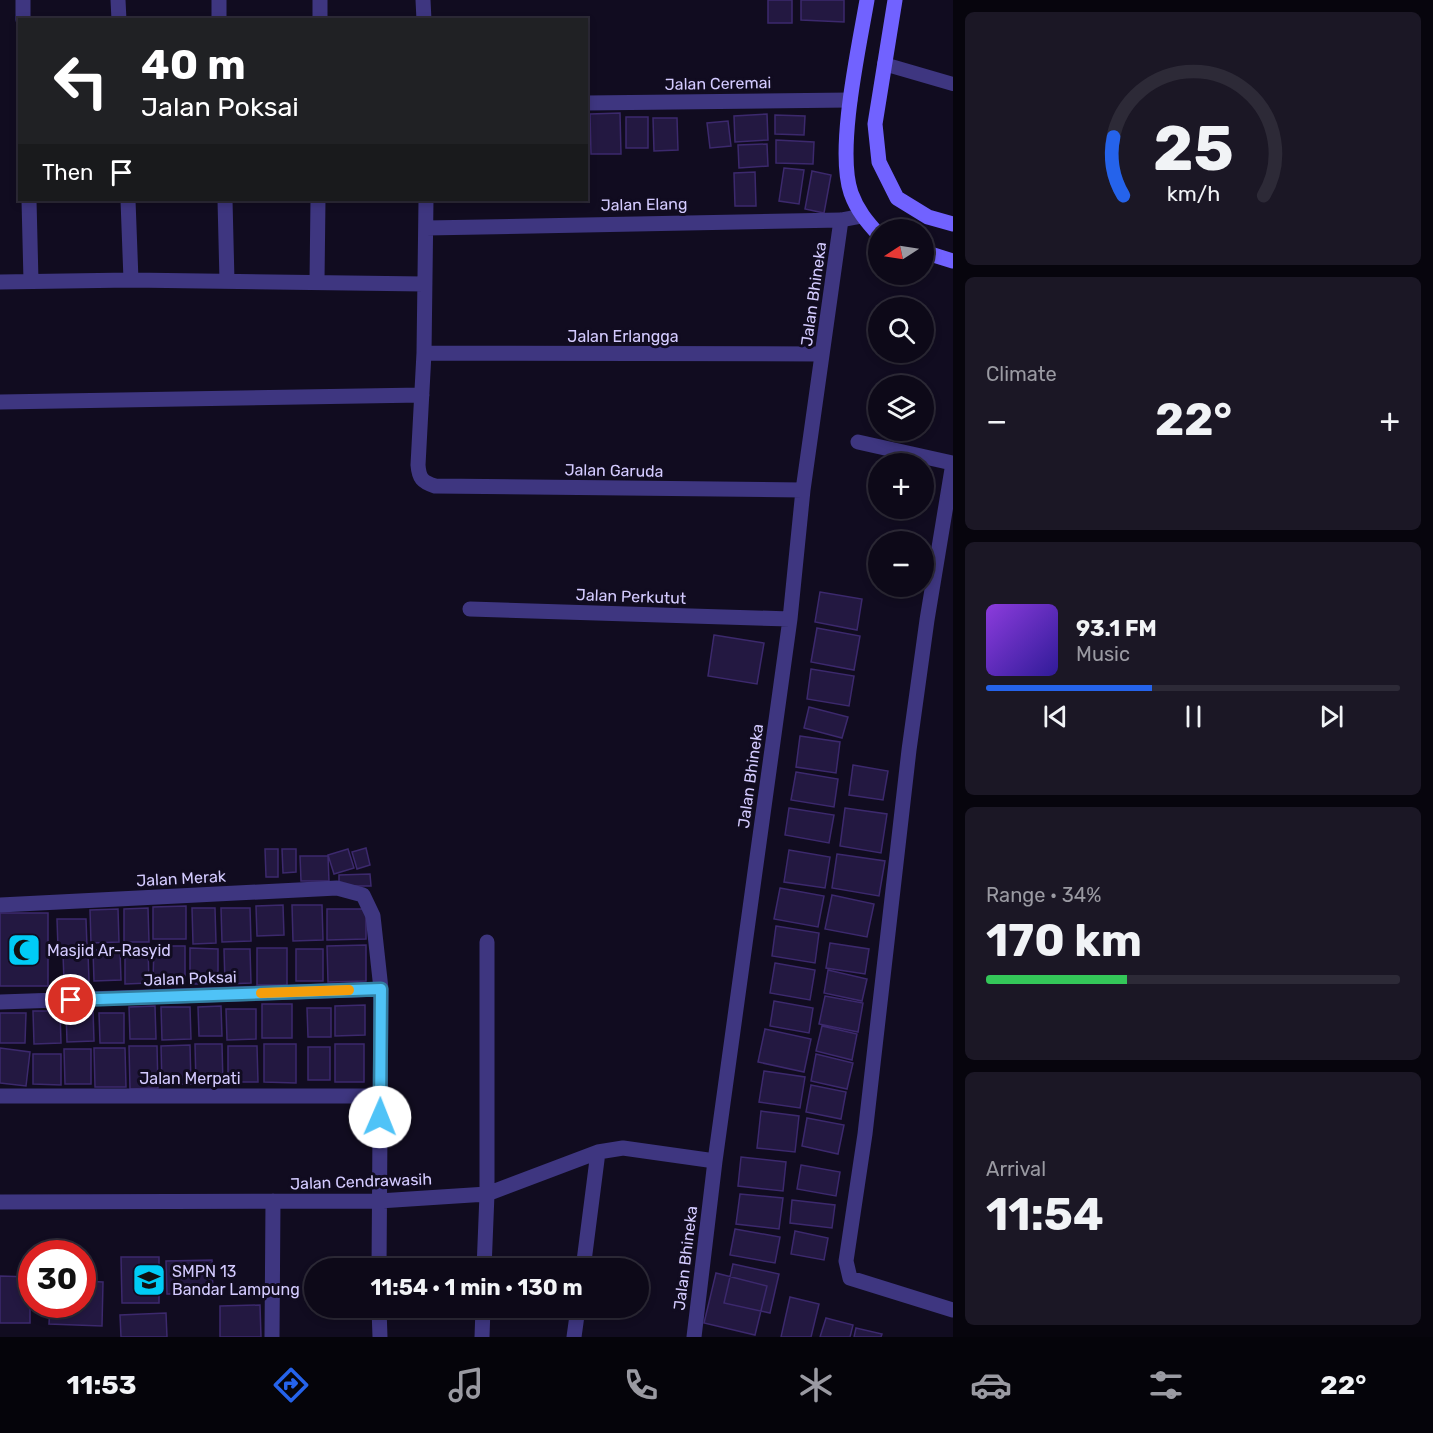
<!DOCTYPE html>
<meta charset="utf-8">
<style>
:root{--surface:#0d0918;--page:#1b1725;--text:#f1f3f6;--muted:#9a9aa2;--line:#2d2a37;--accent:#2563eb}
body{margin:0;font-family:Rubik,sans-serif;background:var(--page);color:var(--text);height:100vh;display:flex;flex-direction:column;font-size:22px;white-space:nowrap}
*{box-sizing:border-box;margin:0}
p{font-size:20px;color:var(--muted)}
.icon{flex:none;width:33px;height:33px;fill:none;stroke:currentColor;stroke-width:2;stroke-linecap:round;stroke-linejoin:round}
.map{position:relative;flex:1;overflow:hidden}
.drawer{display:flex;flex-direction:column;gap:12px;padding:12px;background:#07050d;width:480px}
.drawer>*{flex:none}
.hud{position:absolute;left:18px;top:18px;width:570px;height:183px;border-radius:0px;box-shadow:0 3px 9px #0003,0 0 0 2px var(--line);background:#202124;color:#fff;overflow:hidden}
.needle{width:39px;rotate:258deg}
.fabs{position:absolute;left:868px;top:219px;display:grid;gap:12px}
.fabs a{display:grid;place-items:center;width:66px;height:66px;border-radius:50%;background:var(--surface);box-shadow:0 3px 9px #0003,0 0 0 2px var(--line);font-size:30px}
.speed{position:absolute;left:18px;top:1240px;display:flex;gap:12px;font-size:30px;font-weight:700;text-align:center}
.speed>*{display:grid;place-content:center;width:78px;height:78px;border-radius:50%;background:var(--surface);box-shadow:0 3px 9px #0003,0 0 0 2px var(--line);line-height:1}
.speed .limit{border:9px solid #d22;background:#fff;color:#111}
.pin{position:absolute;display:grid;place-items:center;width:51px;height:51px;color:#fff;margin:-26px;border:3px solid #fff;border-radius:50%;box-shadow:0 2px 6px #0007}
.me{position:absolute;width:66px;margin:-33px;rotate:1deg;stroke-linejoin:round;filter:drop-shadow(0 0 4px #0008)}
.turn{display:flex;align-items:center;gap:21px;height:126px;padding:0 24px;font-size:27px}
.turn .icon{width:78px;height:78px;stroke-width:2.5}
.turn b{display:block;font-size:42px;line-height:51px}
.then{display:flex;align-items:center;height:57px;padding:0 24px;background:#0003;gap:12px;font-size:22px}
.big{font-size:45px;font-weight:700;line-height:1.1}
.drawer .tile{flex:1;display:flex;flex-direction:column;justify-content:center;gap:9px;min-width:0;padding:0 21px;border-radius:9px;background:var(--page)}
.drawer .dial{align-items:center;gap:0}
.dial svg{height:156px;overflow:visible;fill:none;stroke:var(--line);stroke-width:7;stroke-linecap:round;text-anchor:middle}
.dial text{fill:var(--text);stroke:none}
.song{display:flex;align-items:center;gap:18px}
.cover{width:72px;height:72px;border-radius:9px;background:linear-gradient(135deg,hsl(270 70% 55%),hsl(250 70% 35%))}
.played{height:6px;border-radius:3px;background:linear-gradient(90deg,var(--accent) 40%,var(--line) 40%)}
.keys{display:flex;justify-content:space-around;direction:ltr}
.heat{display:flex;justify-content:space-between;align-items:center;font-size:33px;direction:ltr}
.charge{height:9px;border-radius:4px;background:linear-gradient(90deg,#34c759 34%,var(--line) 0)}
.trip{position:absolute;left:304px;top:1258px;width:345px;height:60px;border-radius:30px;background:var(--surface);box-shadow:0 3px 9px #0003,0 0 0 2px var(--line);font-weight:700;line-height:60px;text-align:center}
.tabs{display:flex;height:96px;justify-content:space-around;align-items:center;background:#05040a;color:var(--muted)}
.tabs .icon{width:42px;height:42px}
.tabs .selected{color:var(--accent)}
.tabs b{font-size:27px;color:var(--text)}
main{display:flex;flex:1;min-height:0}
.map>svg:first-child{display:block}
.building{fill:#231841;stroke:#3c296d;stroke-width:1.5}
.lines{fill:none;stroke-linecap:round;stroke-linejoin:round}
.lane{stroke:#3e3680;stroke-width:14}
.street{stroke:#3e3680;stroke-width:15}
.secondary{stroke:#7162ff;stroke-width:15}
.route-casing{stroke:#337fa1;stroke-width:15}
.route{stroke:#4fc3f7;stroke-width:10}
.slow{stroke:#f59e0b;stroke-width:10}
.labels{text-anchor:middle;stroke-width:6;stroke-linejoin:round;paint-order:stroke}
.street-label{font-size:16px;fill:#d4cbff;stroke:#110c20}
.poi-label{font-size:16px;fill:#d4cbff;stroke:#110c20;text-anchor:start}
</style>
<main>
<div class="map">
<svg width="953" height="1337" viewBox="0 0 953 1337">
<rect width="100%" height="100%" fill="#110c20"/>
<!-- building -->
<path class="building" d="M768,0H792V23H768Z
M801,0H844V22L801,20Z
M620,113L621,154H591L590,114Z
M767,114L768,140L735,142L734,116Z
M775,115L805,116L804,135L775,134Z
M626,117H648V148H626Z
M653,118H677L678,150L654,151Z
M728,121L731,146L710,148L707,123Z
M776,140L814,142L813,164L776,163Z
M767,144L768,166L739,168L738,145Z
M784,168L804,170L799,204L779,201Z
M812,171L831,175L824,213L805,209Z
M755,172L756,206H735L734,173Z
M820,592L862,599L857,630L815,622Z
M817,628L860,636L854,670L811,662Z
M714,635L764,643L757,684L708,676Z
M811,669L854,676L849,706L807,699Z
M809,707L848,717L842,738L804,728Z
M800,736L840,742L836,773L796,767Z
M853,765L888,771L883,800L849,795Z
M796,772L838,779L834,807L791,800Z
M789,808L834,815L829,843L785,835Z
M845,808L887,814L881,853L840,846Z
M366,848L370,865L357,869L352,852Z
M265,849H278V877H266Z
M282,849H296V872L283,873Z
M348,849L354,868L334,874L328,855Z
M789,850L830,857L825,888L784,882Z
M837,854L885,861L879,896L832,888Z
M300,856H328L329,881H301Z
M370,874L371,886H339V875Z
M780,888L824,896L818,927L774,919Z
M832,895L874,904L867,937L825,929Z
M283,905L284,935L257,936L256,906Z
M292,905H322L323,940L293,941Z
M186,906V939H153V907Z
M148,908L149,942H124V909Z
M192,908H215L216,943L193,944Z
M221,908H250L251,941L222,942Z
M118,909L119,942L91,943L90,910Z
M327,909H366V939L327,940Z
M0,913H48V986H0Z
M57,919H86L87,947L58,948Z
M776,926L819,933L815,963L772,956Z
M830,943L869,949L865,974L826,968Z
M366,945V981L328,982L327,946Z
M154,946H185V981H153Z
M148,947L149,983L125,984V948Z
M190,948L218,949V984H190Z
M257,948H287V985H257Z
M120,949L121,980L94,981L93,950Z
M224,949H250L251,983L225,984Z
M296,949H323V981H296Z
M88,953L89,981H64L63,954Z
M775,963L815,970L810,1000L770,993Z
M828,970L867,979L862,1001L824,993Z
M825,996L863,1003L858,1032L819,1024Z
M774,1001L813,1008L809,1033L770,1026Z
M262,1004H292V1038H262Z
M365,1005V1035L335,1036V1006Z
M155,1006L156,1039H130L129,1007Z
M221,1006L222,1036H199L198,1007Z
M161,1007H190L191,1039L162,1040Z
M307,1008H331V1037H308Z
M93,1009L94,1041L67,1042L66,1010Z
M226,1009H256V1039L227,1040Z
M33,1011H60L61,1043L34,1044Z
M0,1013H26L25,1043H0Z
M99,1013H124V1043H100Z
M822,1026L857,1034L852,1060L816,1051Z
M765,1029L811,1039L804,1072L758,1062Z
M195,1044H222L223,1085H196Z
M264,1044H296V1083L264,1082Z
M335,1044H364V1082H335Z
M190,1045L191,1084H162L161,1046Z
M129,1046H157L158,1088L130,1089Z
M228,1046H257L258,1082H228Z
M308,1047H330V1080H308Z
M0,1048L30,1052L26,1086L0,1083Z
M94,1048H125L126,1087H95Z
M64,1049H91V1084H65Z
M33,1054H61V1085L33,1084Z
M816,1054L853,1063L847,1089L811,1081Z
M764,1071L805,1077L800,1108L759,1102Z
M811,1085L846,1092L841,1119L806,1112Z
M761,1111L799,1116L795,1152L757,1148Z
M807,1118L844,1125L838,1154L802,1146Z
M741,1157L786,1162L783,1191L738,1186Z
M801,1165L840,1172L836,1196L797,1189Z
M740,1194L783,1198L779,1229L736,1224Z
M792,1200L835,1205L832,1228L790,1223Z
M735,1229L780,1237L775,1263L730,1255Z
M795,1231L828,1238L824,1260L791,1254Z
M121,1257H159V1303H122Z
M212,1260L213,1294H167L166,1261Z
M733,1264L779,1274L770,1313L724,1303Z
M716,1273L767,1286L755,1335L704,1323Z
M0,1276L30,1277V1323H0Z
M82,1281L103,1282L102,1326L49,1324L50,1305H82Z
M790,1297L819,1304L811,1337H781Z
M260,1305L261,1337H220V1306Z
M166,1313L167,1337H121L120,1315Z
M826,1318L853,1325L850,1337H820Z
M856,1328L882,1334L881,1337H854Z"/>
<g class="lines">
<!-- lane -->
<path class="lane" d="M884,64L953,84"/>
<!-- street -->
<path class="street" d="M23,0V20
M118,0L119,20
M219,0V20
M423,0L424,20
M320,20V0
M586,103L850,100
M29,200L31,281
M128,200L131,280
M225,200L227,281
M426,200L424,353L418,465C419,478 422,482 435,486L803,490
M426,228L841,220L862,216
M317,281L318,200
M0,282L131,280L424,284
M424,353L822,354
M0,402L422,395
M858,442L952,463
M953,463L927,620L909,750L865,1134L846,1261L850,1278L953,1310
M470,609L790,619
M0,905L337,888L363,895L373,916L381,989L379,1269
M0,1002L381,989
M0,1096H380
M0,1202L379,1201L487,1194L598,1152L623,1148L715,1161
M484,1269L487,1194V942
M583,1269L598,1152
M379,1308L380,1337
M272,1337L273,1201
M482,1337L483,1308
M574,1337L578,1308
M694,1337L715,1161L790,619L803,490L841,220"/>
<!-- secondary -->
<path class="secondary" d="M867,0C859,47 836,150 851,193C857,210 867,222 879,235
M895,0L875,124L879,162L897,198L928,217L953,224
M924,252L953,261"/>
</g>
<g class="lines">
<!-- route casing -->
<g class="route-casing">
<path id="route" d="M71,1000L381,989L380,1117"/>
</g>
<!-- route -->
<use href="#route" class="route"/>
<!-- slow -->
<path class="slow" d="M261,993L349,990"/>
</g>
<!-- icons -->
<defs>
<g id="mosque-square" transform="scale(1.725)"><rect x="-9" y="-9" width="18" height="18" rx="4" fill="#00ccf6" stroke="#110c20"/><path d="M3.5-4.9A6 6 0 1 0 3.5 4.9A5 5 0 1 1 3.5-4.9Z" fill="#111"/></g>
<g id="school-square" transform="scale(1.725)"><rect x="-9" y="-9" width="18" height="18" rx="4" fill="#00ccf6" stroke="#110c20"/><path d="M0-5L7-2L0 1L-7-2ZM-4 1L0 2.5L4 1V4Q0 6-4 4Z" fill="#111"/></g>
</defs>
<g fill-rule="evenodd">
<use href="#mosque-square" x="24" y="950"/>
<use href="#school-square" x="149" y="1280"/>
</g>
<g class="labels">
<!-- street labels -->
<g class="street-label">
<text transform="translate(718 83) rotate(-1)" y="6">Jalan Ceremai</text>
<text transform="translate(644 204) rotate(-1)" y="6">Jalan Elang</text>
<text transform="translate(813 294) rotate(-82)" y="6">Jalan Bhineka</text>
<text x="623" y="342">Jalan Erlangga</text>
<text transform="translate(614 470) rotate(1)" y="6">Jalan Garuda</text>
<text transform="translate(631 596) rotate(2)" y="6">Jalan Perkutut</text>
<text transform="translate(750 776) rotate(-82)" y="6">Jalan Bhineka</text>
<text transform="translate(181 878) rotate(-3)" y="6">Jalan Merak</text>
<text transform="translate(190 978) rotate(-2)" y="6">Jalan Poksai</text>
<text x="190" y="1084">Jalan Merpati</text>
<text transform="translate(361 1181) rotate(-2)" y="6">Jalan Cendrawasih</text>
<text transform="translate(685 1258) rotate(-83)" y="6">Jalan Bhineka</text>
</g>
<!-- poi labels -->
<g class="poi-label">
<text x="47" y="956">Masjid Ar-Rasyid</text>
<text x="172" y="1277">SMPN 13<tspan x="172" dy="18">Bandar Lampung</tspan></text>
</g>
</g>
</svg>
<div class="fabs">
<a><svg class="needle" viewBox="-14 -14 28 28"><path d="M0-13l5 13h-10z" fill="#e53935"/><path d="M0 13l5-13h-10z" fill="#9a9aa2"/></svg></a>
<a><svg class="icon" aria-label="search" viewBox="0 0 24 24"><circle cx="10" cy="10" r="6"/><path d="M15 15l6 6"/></svg></a>
<a><svg class="icon" aria-label="layers" viewBox="0 0 24 24"><path d="M12 4l9 5-9 5-9-5zM3 14l9 5 9-5"/></svg></a>
<a>+</a>
<a>−</a>
</div>
<div class="speed"><div class="limit">30</div></div>
<div class="pin" style="left:71px;top:1000px;background:#d93025"><svg class="icon" aria-label="arrive" viewBox="0 0 24 24"><path d="M6 21V4h12l-3 4 3 4H6"/></svg></div>
<svg class="me" style="left:380px;top:1117px" viewBox="-20 -20 40 40"><circle r="19" fill="#fff"/><path d="M0-13L10 11 0 6-10 11z" fill="#4fc3f7"/></svg>
<div class="trip">11:54 · 1 min · 130 m</div>
<div class="hud">
<div class="turn"><svg class="icon" aria-label="left" viewBox="0 0 24 24"><path d="M17 20v-9H6M10 6l-5 5 5 5"/></svg><div><b>40 m</b>Jalan Poksai</div></div>
<div class="then">Then<svg class="icon" aria-label="arrive" viewBox="0 0 24 24"><path d="M6 21V4h12l-3 4 3 4H6"/></svg></div>
</div>
</div>
<section class="drawer">
<div class="tile dial"><svg viewBox="0 0 100 80">
<path d="M14 69A42 42 0 1 1 86 69"/>
<path d="M14 69A42 42 0 0 1 9 39" stroke="#2563eb"/>
<text x="50" y="56" font-size="32" font-weight="700">25</text>
<text x="50" y="72" font-size="11">km/h</text>
</svg></div>
<div class="tile"><p>Climate</p>
<div class="heat"><a>−</a><b class="big">22°</b><a>+</a></div>
</div>
<div class="tile">
<div class="song"><i class="cover"></i><div><b>93.1 FM</b><p>Music</p></div></div>
<div class="played"></div>
<div class="keys"><svg class="icon" aria-label="previous" viewBox="0 0 24 24"><path d="M18 5L8 12l10 7zM5 5v14"/></svg><svg class="icon" aria-label="pause" viewBox="0 0 24 24"><path d="M8 5v14M16 5v14"/></svg><svg class="icon" aria-label="next" viewBox="0 0 24 24"><path d="M6 5l10 7-10 7zM19 5v14"/></svg></div>
</div>
<div class="tile"><p>Range · 34%</p><b class="big">170 km</b><div class="charge"></div></div>
<div class="tile"><p>Arrival</p><b class="big">11:54</b></div>
</section>
</main>
<nav class="tabs">
<b>11:53</b>
<svg class="icon selected" aria-label="directions" viewBox="0 0 24 24"><path d="M12 3l9 9-9 9-9-9zM9 14v-3h6M13 9l2 2-2 2"/></svg>
<svg class="icon" aria-label="music" viewBox="0 0 24 24"><path d="M9 18V5l10-2v13"/><circle cx="6" cy="18" r="3"/><circle cx="16" cy="16" r="3"/></svg>
<svg class="icon" aria-label="phone" viewBox="0 0 24 24"><path d="M5 4h4l2 5-3 2q2 4 5 5l2-3 5 2v4C11 20 4 13 5 4z"/></svg>
<svg class="icon" aria-label="climate" viewBox="0 0 24 24"><path d="M12 3v18M4 7l16 10M4 17L20 7"/></svg>
<svg class="icon" aria-label="car" viewBox="0 0 24 24"><path d="M5 17H2v-5l4-1 3-4h7l3 4 3 1v5h-3M9 17h6M6 11h13"/><circle cx="7" cy="17" r="2"/><circle cx="17" cy="17" r="2"/></svg>
<svg class="icon" aria-label="filters" viewBox="0 0 24 24"><path d="M4 7h16M4 17h16"/><circle cx="9" cy="7" r="2"/><circle cx="15" cy="17" r="2"/></svg>
<b>22°</b>
</nav>
